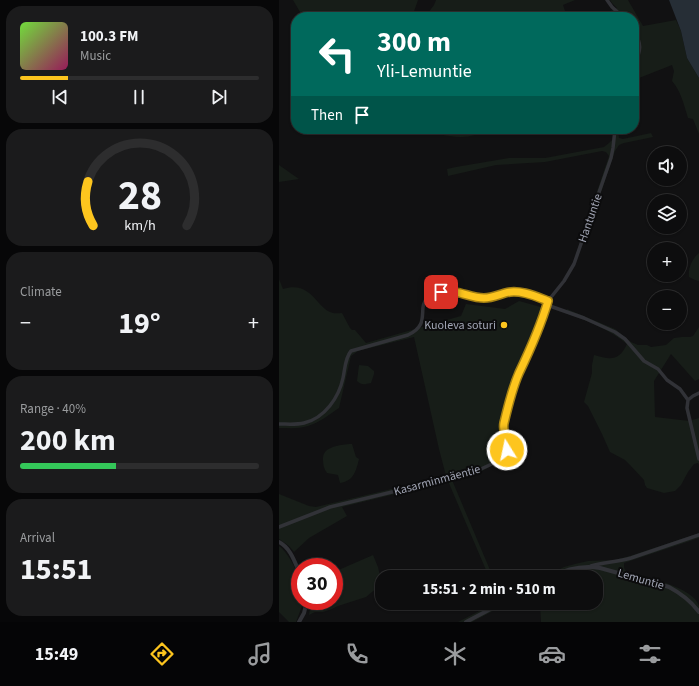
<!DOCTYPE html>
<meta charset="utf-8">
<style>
:root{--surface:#0d0d0e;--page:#1b1b1c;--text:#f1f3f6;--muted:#9a9c9e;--line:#2d2d2e;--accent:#fdc51e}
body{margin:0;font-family:"Source Sans 3",sans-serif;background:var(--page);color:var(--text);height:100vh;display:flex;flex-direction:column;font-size:15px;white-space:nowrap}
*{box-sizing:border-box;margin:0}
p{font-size:13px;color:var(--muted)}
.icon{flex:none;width:22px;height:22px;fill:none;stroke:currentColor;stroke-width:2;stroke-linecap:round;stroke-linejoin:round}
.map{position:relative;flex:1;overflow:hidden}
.drawer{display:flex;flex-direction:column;gap:6px;padding:6px;background:#070708;width:279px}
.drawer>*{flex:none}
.guide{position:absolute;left:12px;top:12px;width:348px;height:122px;border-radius:16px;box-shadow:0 1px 3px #0004,0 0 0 1px var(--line);background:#00695c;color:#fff;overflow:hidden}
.controls{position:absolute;left:368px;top:146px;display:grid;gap:8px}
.controls a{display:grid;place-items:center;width:40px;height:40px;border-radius:50%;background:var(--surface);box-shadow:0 1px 3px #0004,0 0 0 1px var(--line);font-size:20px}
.speed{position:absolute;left:12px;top:558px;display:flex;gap:8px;font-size:20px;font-weight:700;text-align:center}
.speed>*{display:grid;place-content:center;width:52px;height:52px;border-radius:50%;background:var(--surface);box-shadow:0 1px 3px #0004,0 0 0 1px var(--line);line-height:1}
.speed .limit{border:6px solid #d22;background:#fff;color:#111}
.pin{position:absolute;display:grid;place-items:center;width:34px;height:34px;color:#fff;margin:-17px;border-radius:8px;box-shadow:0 2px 6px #0006}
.me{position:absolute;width:44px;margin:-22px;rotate:350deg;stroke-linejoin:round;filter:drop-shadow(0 0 3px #0008)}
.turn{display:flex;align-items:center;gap:14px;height:84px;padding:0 20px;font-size:18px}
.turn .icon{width:52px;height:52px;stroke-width:2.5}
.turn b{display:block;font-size:28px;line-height:34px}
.then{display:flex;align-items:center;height:38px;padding:0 20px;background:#0003;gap:8px;font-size:15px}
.big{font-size:30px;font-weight:700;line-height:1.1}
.drawer .widget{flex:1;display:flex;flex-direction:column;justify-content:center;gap:6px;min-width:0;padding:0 14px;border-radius:16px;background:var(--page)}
.drawer .dial{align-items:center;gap:0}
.dial svg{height:104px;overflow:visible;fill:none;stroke:var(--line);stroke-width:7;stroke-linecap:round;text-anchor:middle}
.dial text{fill:var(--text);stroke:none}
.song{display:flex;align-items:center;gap:12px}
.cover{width:48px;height:48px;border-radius:6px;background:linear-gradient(135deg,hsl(100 70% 55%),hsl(330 70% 35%))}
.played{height:4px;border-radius:2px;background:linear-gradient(90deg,var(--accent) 20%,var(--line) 20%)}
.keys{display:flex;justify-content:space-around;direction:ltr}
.heat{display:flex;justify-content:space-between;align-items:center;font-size:22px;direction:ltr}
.charge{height:6px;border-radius:3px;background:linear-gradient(90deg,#34c759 40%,var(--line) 0)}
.trip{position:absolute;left:96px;top:570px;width:228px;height:40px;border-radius:16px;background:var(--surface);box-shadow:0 1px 3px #0004,0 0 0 1px var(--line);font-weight:700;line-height:40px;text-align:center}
.dock{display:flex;height:64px;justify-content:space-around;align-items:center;background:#050506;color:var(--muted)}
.dock .icon{width:28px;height:28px}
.dock .current{color:var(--accent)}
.dock b{font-size:18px;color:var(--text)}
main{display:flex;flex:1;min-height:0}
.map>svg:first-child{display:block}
.green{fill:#171d18}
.water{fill:#262e36}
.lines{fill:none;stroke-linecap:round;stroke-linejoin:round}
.minor{stroke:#313237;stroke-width:3.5}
.tertiary{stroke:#313237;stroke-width:4}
.route-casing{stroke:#a48014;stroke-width:10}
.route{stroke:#fdc51e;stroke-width:7}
.poi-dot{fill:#fdc51e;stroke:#0c0c0d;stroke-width:1.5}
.labels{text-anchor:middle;stroke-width:4;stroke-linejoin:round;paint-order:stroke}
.street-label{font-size:12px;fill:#a1a5b4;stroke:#0c0c0d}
.poi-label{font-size:12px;fill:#a1a5b4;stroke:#0c0c0d;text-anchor:end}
</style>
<main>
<section class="drawer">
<div class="widget">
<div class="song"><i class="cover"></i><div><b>100.3 FM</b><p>Music</p></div></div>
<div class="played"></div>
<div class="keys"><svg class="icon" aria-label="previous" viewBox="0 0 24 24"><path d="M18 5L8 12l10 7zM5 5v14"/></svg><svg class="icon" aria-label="pause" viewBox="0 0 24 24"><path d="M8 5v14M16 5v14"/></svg><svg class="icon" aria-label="next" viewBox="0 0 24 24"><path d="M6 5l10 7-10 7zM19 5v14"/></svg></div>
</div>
<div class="widget dial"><svg viewBox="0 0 100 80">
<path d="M14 69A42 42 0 1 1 86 69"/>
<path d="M14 69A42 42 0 0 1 10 35" stroke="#fdc51e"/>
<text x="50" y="56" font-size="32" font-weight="700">28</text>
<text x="50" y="72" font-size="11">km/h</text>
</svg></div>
<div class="widget"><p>Climate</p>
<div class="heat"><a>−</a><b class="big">19°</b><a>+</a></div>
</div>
<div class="widget"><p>Range · 40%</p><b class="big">200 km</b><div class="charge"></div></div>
<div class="widget"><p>Arrival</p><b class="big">15:51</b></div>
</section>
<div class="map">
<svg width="420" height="622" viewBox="0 0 420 622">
<rect width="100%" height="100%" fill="#111112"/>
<!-- green -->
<path class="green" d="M14,0H139L133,17H24Z
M157,0H296L284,5L288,17H240L219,15V17H146L155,5Z
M331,0H349L364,26L397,20L402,31L408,58L420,78V134L414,119L409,118C405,105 402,91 393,81L395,71L393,65L355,80V17H319L338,8L333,3Z
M163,129H198L196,135C186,138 174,137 164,135Z
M334,129H339L340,138L344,139L372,133L374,137L345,143L340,145L336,151L313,219L309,218L330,156L327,152L323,151L266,162L217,165L169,176L168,169L177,167L230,158H266L325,147L330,143L334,139Z
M0,165L20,179L0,182Z
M420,253V281L416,280L410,277C409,268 413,259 420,253Z
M0,279L4,289C20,284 29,290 39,302C43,306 46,310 51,312C55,314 59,313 63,313L71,328L73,330H76L87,343L182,316L187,304L226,309L240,301L269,309L248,366L238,386L226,427L232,446L228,456L222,461L203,471L173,480L214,577H210L169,481L63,507L68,516L30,538L15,552L10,546L0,539V494L30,506L37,507L167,476L160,449L135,337L79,351L72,356L60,408C51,414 40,423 29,426C20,429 10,428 0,428Z
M288,309L336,329L352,342L359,345H368L372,347L387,345L395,338L403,337H411L414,336L420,327V379L416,381L392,354L375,381L376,417L410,421L420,418V465L419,463L415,464L409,472L402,485L396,491L385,493L368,488L366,485L365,480L351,465L346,460L331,452L323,434L309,406L305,402L313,373V365L315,355C332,360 340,361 348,344C330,329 308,321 286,313Z
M80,365L89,366L95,371V374L92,383C86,384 83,386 78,381Z
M73,444L77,457L80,459C77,471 75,481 61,483L59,475L48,473C45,469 44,465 44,460C44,458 44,455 45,454C48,446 66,444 73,444Z
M420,533V538L345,563C345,568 345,570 349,572C366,577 415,587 420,606C420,611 420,617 420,622H262L261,603H317V577H265L285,567L296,564L309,561L335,560L351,556Z
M0,546C8,551 20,573 21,582C22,588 21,595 21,601H24L23,606L17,622H10L0,612Z
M94,555L99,567L101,576L99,587L87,597L59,606L53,609L44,612H36L30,615L32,601H55V572Z
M216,603H229L193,622H179Z"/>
<!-- water -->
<path class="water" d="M390,0H420V78L408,58L402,31Z"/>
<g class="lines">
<!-- minor -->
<path class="minor" d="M328,0L333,7L344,17
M355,30C364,46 361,51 355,67
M268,305L305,318L336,332L346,339L365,361L379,369L388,380L401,389L409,400
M409,400L408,408L420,459
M409,400L414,396L420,393
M0,424C8,424 17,425 25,423C46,418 60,397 64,378C66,369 66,358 72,351L129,335C153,324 137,308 149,297C162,285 185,296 200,298C204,298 208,299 212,298C222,296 229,290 239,292C249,293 259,297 269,301
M0,527L51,507L146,484L202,469L217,462L224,457L228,451L229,445L224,432V425L231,398L240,373L247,359L269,301L285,281L295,264L332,158L334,148L336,129
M312,566C325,562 339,562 352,558L420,535"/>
<!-- tertiary -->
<path class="tertiary" d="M0,542C12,548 16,563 21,574
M272,577C287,569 303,565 321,568L390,587C403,594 412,601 420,612
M20,622L25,613L28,601
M187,622L223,603"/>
</g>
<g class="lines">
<!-- route casing -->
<g class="route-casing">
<path id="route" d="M162,292C169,292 175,292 181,293C189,295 197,298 205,298C213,298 219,295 226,293C240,289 256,296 269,301C262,325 251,350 240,373C233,389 229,406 225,423C223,433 229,441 228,450"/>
</g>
<!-- route -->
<use href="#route" class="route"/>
</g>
<!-- markers -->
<circle class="poi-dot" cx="225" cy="325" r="4"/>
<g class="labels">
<!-- street labels -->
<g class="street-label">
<text transform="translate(311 218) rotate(-71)" y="4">Hantuntie</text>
<text transform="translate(158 480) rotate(-15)" y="4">Kasarminmäentie</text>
<text transform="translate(362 579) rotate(16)" y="4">Lemuntie</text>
</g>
<!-- poi labels -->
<g class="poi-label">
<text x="217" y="329">Kuoleva soturi</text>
</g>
</g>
</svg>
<div class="controls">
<a><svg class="icon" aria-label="sound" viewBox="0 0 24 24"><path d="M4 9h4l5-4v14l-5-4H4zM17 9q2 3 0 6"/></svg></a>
<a><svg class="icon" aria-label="layers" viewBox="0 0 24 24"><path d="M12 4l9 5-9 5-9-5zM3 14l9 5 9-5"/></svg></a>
<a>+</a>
<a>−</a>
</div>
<div class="speed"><div class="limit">30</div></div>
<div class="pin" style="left:162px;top:292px;background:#d93025"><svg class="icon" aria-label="arrive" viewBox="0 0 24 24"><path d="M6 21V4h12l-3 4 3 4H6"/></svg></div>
<svg class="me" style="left:228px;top:450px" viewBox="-20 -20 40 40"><circle r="17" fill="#fdc51e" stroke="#fff" stroke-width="3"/><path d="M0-11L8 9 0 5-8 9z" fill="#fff"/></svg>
<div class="trip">15:51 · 2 min · 510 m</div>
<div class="guide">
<div class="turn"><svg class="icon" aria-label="left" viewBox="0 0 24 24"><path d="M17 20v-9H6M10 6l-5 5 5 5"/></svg><div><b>300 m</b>Yli-Lemuntie</div></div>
<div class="then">Then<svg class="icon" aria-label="arrive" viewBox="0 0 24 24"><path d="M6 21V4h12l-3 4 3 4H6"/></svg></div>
</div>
</div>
</main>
<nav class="dock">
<b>15:49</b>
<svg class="icon current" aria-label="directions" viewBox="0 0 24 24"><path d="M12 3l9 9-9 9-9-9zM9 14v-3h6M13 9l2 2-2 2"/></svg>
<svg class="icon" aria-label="music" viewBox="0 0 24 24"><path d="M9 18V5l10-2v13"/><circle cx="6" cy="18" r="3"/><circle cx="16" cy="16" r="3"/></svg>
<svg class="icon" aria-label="phone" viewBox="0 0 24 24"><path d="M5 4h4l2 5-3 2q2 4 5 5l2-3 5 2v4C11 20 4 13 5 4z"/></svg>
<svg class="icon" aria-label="climate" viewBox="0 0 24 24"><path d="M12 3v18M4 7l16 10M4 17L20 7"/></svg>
<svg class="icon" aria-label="car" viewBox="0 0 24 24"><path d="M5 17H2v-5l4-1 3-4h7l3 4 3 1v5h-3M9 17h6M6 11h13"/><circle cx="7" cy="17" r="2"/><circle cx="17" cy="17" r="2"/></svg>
<svg class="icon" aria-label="filters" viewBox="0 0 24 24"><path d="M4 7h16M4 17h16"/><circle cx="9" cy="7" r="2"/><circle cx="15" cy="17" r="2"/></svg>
</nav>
